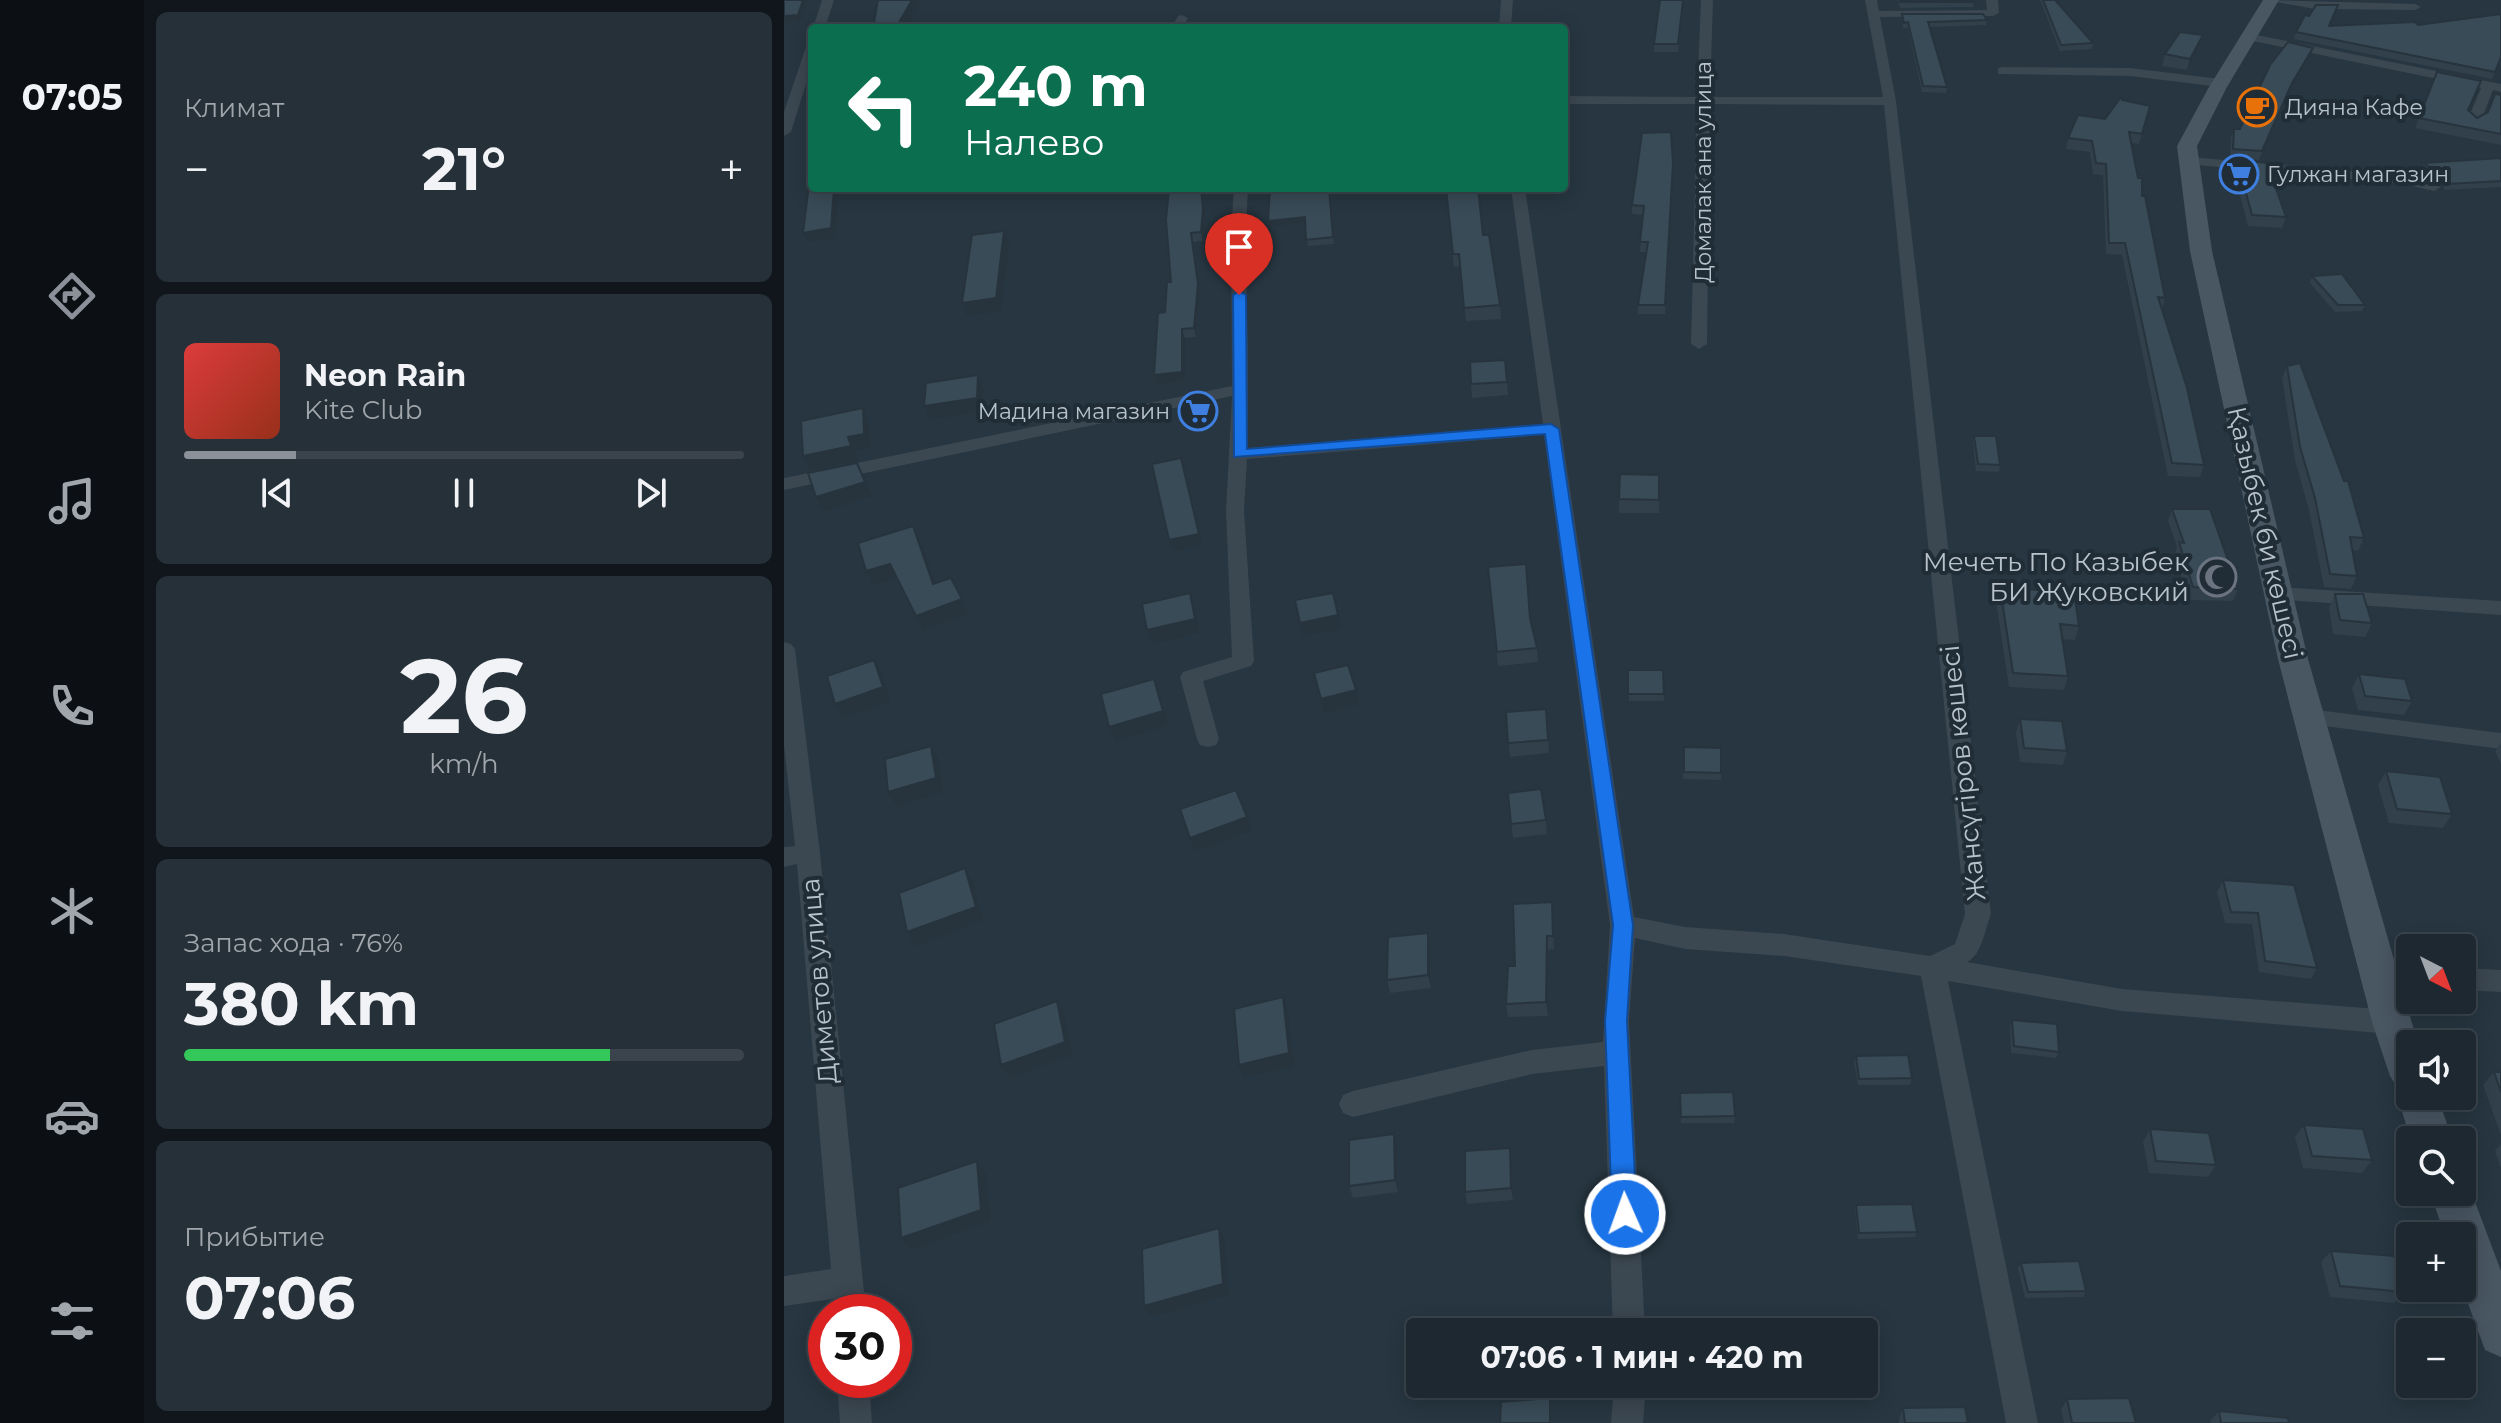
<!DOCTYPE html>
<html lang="ru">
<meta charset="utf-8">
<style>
:root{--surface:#1d2831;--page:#253039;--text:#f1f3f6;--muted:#a0a6ab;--line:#3b444d;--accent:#8c9099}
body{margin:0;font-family:Montserrat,sans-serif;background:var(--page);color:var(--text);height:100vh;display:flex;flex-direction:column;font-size:30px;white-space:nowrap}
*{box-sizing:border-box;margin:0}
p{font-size:26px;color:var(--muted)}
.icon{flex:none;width:44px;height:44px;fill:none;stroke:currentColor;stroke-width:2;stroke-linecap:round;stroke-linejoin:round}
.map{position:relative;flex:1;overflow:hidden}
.drawer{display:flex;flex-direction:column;gap:12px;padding:12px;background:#10161b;width:640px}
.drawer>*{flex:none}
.banner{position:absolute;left:24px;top:24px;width:760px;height:168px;border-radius:8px;box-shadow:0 4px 20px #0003,0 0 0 2px var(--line);background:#0b6e4f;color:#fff;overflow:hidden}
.needle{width:52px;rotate:138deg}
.fabs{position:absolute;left:1612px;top:934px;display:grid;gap:16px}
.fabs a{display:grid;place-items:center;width:80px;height:80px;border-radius:8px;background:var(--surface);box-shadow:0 4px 20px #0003,0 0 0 2px var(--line);font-size:40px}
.speed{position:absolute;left:24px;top:1294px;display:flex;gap:16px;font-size:40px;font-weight:700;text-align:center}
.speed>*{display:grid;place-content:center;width:104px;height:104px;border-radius:50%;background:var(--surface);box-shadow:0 4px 20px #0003,0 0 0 2px var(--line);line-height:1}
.speed .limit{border:12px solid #d22;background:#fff;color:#111}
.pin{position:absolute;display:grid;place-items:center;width:68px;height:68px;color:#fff;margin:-82px -34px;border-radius:50% 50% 50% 0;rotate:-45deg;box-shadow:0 0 8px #0007}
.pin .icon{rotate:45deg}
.me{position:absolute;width:88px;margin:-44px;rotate:358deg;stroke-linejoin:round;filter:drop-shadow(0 0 6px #0008)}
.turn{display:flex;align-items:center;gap:28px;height:168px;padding:0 24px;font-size:36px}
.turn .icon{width:104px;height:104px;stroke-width:2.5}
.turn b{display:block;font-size:56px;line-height:68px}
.big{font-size:60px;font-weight:700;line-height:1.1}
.drawer .card{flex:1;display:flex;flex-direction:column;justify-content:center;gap:12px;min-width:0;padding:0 28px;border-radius:12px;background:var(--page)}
.drawer .dial{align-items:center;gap:0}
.dial b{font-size:104px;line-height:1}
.song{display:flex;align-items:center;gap:24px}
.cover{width:96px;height:96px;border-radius:12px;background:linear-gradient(135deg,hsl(0 70% 55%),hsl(10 70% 35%))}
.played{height:8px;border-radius:4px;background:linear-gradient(90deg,var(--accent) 20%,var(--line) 20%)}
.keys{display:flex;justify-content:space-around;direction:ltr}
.heat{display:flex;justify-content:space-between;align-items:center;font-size:44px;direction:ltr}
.charge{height:12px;border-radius:6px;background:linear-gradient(90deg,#34c759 76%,var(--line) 0)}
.trip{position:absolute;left:622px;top:1318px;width:472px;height:80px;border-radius:8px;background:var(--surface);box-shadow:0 4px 20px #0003,0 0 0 2px var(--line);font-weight:700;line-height:80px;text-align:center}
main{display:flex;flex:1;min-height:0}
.menu{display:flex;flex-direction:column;width:144px;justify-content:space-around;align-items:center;background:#0c1014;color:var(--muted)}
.menu .icon{width:56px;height:56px}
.menu .active{color:var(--accent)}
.menu b{font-size:36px;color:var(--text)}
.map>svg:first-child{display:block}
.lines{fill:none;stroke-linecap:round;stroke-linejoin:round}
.minor{fill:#3b4751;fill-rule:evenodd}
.secondary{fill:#495763;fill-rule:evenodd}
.wall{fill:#31404b}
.shaded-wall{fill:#28343d}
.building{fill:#394b57;stroke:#28343d;stroke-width:2}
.route{fill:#1a73e8;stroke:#114b97;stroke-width:2}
.labels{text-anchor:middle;stroke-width:8;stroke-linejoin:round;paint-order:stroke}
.far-poi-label{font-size:22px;fill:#b8c2cb;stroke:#202d36;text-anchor:start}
.far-street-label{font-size:22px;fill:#b8c2cb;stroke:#202d36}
.street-label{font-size:26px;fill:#b8c2cb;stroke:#202d36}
.poi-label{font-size:26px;fill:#b8c2cb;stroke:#202d36;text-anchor:end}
</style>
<main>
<nav class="menu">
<b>07:05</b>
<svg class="icon active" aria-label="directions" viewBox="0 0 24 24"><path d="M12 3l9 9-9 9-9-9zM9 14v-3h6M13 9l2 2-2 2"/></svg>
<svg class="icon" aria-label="music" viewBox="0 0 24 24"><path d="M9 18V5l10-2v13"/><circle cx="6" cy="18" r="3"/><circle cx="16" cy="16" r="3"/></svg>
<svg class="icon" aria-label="phone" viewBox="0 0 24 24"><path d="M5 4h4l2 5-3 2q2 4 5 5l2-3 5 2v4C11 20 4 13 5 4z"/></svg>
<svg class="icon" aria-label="climate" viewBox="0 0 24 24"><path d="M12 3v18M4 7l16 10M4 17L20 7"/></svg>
<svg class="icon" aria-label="car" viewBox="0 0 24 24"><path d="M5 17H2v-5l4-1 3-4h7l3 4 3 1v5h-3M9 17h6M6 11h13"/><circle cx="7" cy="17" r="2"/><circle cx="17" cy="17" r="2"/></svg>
<svg class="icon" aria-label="filters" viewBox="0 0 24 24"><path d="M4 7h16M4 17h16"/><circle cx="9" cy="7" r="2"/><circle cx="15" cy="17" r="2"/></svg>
</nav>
<section class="drawer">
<div class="card"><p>Климат</p>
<div class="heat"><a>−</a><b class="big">21°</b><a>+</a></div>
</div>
<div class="card">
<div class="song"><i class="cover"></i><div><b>Neon Rain</b><p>Kite Club</p></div></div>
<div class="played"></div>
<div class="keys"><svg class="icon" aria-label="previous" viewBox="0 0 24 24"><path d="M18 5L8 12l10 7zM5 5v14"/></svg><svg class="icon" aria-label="pause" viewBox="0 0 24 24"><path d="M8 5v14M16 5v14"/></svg><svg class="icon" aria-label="next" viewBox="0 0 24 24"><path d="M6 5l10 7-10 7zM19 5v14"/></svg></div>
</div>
<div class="card dial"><b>26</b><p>km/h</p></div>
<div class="card"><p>Запас хода · 76%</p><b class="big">380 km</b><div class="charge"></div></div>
<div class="card"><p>Прибытие</p><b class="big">07:06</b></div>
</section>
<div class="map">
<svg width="1717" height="1423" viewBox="0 0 1717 1423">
<rect width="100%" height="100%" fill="#273641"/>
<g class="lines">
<!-- minor -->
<path class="minor" d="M38,0H50L41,28H29Z
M717,0H729L727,28H715Z
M917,0H929L926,97H1099L1081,0H1093L1095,11L1203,10L1202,0H1214L1215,13L1209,16L1096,17L1112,101L1207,914C1201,929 1198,955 1183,962L1338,989L1607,1010L1616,1014L1620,1022L1616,1030L1607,1034L1338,1011L1164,981L1254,1423H1222L1137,976L1000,956L901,949L851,938L845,1021L861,1332H829L820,1066L748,1074L569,1117L559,1113L555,1104L559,1095L569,1091L748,1050L819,1042L826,925L760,435L463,459L460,511L470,661L467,666L419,681L435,739L432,745L424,747L416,745L413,739L396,677L399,672L448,657L442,511L448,396L0,490V478L448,386L447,232L450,188H464C459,275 467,361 463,448L759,424L727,188H741L850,917L901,927L1000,934L1146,956L1171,944L1181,914L1100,105L926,104L923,344L915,349L907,344L913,104H780V96L913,97Z
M1481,0L1631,4L1637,7L1631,10L1531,9Z
M398,15L404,18L399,28H387L394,16Z
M1463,33L1717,84V92L1709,90L1697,121L1690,125L1683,121L1697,88L1459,39V35Z
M28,43V65L7,132L0,136V112L22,47Z
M1218,67L1346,68L1436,79L1442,83L1436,87L1346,76L1214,74V68Z
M1407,157L1619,176L1657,187L1650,191L1619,184L1402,164L1400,161Z
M1495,587L1717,601V615L1488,599L1485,594Z
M0,642L7,644L11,649L36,853L82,1312H50L49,1299L0,1306V1276L47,1269L13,864L0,867V847L11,846L0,745Z
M1525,709L1717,733V749L1517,723L1514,717L1517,711Z
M1594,964L1626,965V987L1585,983L1581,975L1585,967Z
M1678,968L1717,970V992L1678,990Z
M53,1380H85L88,1423H56Z
M830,1384H862L859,1423H827Z"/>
<!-- secondary -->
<path class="secondary" d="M1479,0H1495L1443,87L1413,146L1428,251L1524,659L1634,1044H1626V1096H1653L1669,1140H1627L1613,1096L1615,1090L1606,1076L1588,1022L1494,659L1406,251L1393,146L1425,87Z
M1678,1176L1682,1178L1717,1271V1357L1701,1350L1678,1287V1236H1661L1646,1192H1678Z"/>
</g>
<!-- wall -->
<path class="wall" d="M899,0L894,52H870V44Z
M1114,0H1189L1190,2L1189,7L1116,8Z
M1256,0H1271L1309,43L1308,49L1276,51Z
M1118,14L1203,20L1202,25L1146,27L1163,87L1162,93L1138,92L1124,28H1119Z
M1525,16L1546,26L1634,25L1717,57L1708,79L1510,39L1512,32Z
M1419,35L1416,46L1403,70L1378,66L1381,54Z
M1526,56L1505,91L1475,160L1446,158L1447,137L1450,129H1456Z
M1653,72L1684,110L1693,118L1704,112L1717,95V145L1631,128Z
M1338,100L1366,106L1355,144L1347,143L1381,298L1378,309L1420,465L1416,477L1384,476L1338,255L1322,254L1319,175L1309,174L1306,152L1282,149L1284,138L1321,119Z
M1717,158V187L1660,190V186L1637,169L1640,163Z
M1453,160L1502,217L1498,228L1464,226L1450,171Z
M889,172L881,314H854V305L863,252H856L859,215L848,214V205Z
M385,188H418L422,218L419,241L409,242L416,292L412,337L401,338V381L372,384L370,375L387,282Z
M545,188L550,244L524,246L521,223L486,227Z
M662,188L699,235L716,305L717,319L682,321L676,266L670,267Z
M1528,276L1581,305L1578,311L1551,312L1526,283Z
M721,360L724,395L688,398L687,384Z
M1503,366L1580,538L1574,551L1568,550L1573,576L1567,589L1540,587L1525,510L1511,460L1498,378Z
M1190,436L1216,465L1215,472L1192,471L1189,443Z
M875,475V513H835V499Z
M1388,509L1454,589L1449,601L1405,600L1390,555L1393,547L1384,521Z
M704,567L746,618L753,648L754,662L714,666Z
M1216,587L1295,626L1291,640L1278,639L1284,676L1280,690L1225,687L1212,601Z
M1551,594L1588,623L1581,637L1549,634L1545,608Z
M844,670H879L880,701H845Z
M1575,674L1628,701L1620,715L1574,710L1568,688Z
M762,709L765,753L726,757L722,712Z
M1236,719L1283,751L1279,765L1236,762L1232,733Z
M1717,743V764L1711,751Z
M900,747L937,773V780L899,779Z
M1602,771L1668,814L1659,828L1605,823L1594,785Z
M724,793L762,820L763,834L729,838Z
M1439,880L1533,968L1527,979L1475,972L1468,924L1441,923L1433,892Z
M768,902L770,949L764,950V1016L724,1017L722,1004L731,966Z
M644,933L646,946L647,988L606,993L603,980Z
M1228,1020L1275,1052L1272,1058L1227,1053L1226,1026Z
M1072,1056L1128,1078L1126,1085H1074L1070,1062Z
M1710,1072H1717V1135L1699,1085Z
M896,1093L951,1116L950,1123H897Z
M1520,1125L1588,1160L1578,1173L1519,1168L1511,1137Z
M1366,1129L1432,1165L1424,1177L1365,1173L1359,1142Z
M1717,1144V1168L1711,1151Z
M613,1146L614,1192L569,1198L565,1186Z
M726,1148L728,1160L729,1200L683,1204L681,1192Z
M1072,1205L1133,1232L1131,1237L1074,1239L1071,1211Z
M1547,1251L1621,1292L1610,1303L1546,1297L1537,1262Z
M1237,1263L1302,1291L1299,1297L1241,1298L1234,1268Z
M1283,1399L1352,1423H1280L1277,1410Z
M1119,1408L1184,1423H1115V1418Z
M1435,1411L1505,1423H1427L1426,1421Z"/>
<!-- shaded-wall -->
<path class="shaded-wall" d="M19,0H23L16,20L0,22V16Z
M128,0H137L121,28H91Z
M1419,35L1416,46L1403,70L1406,59Z
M1529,48L1526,56L1505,91L1475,160L1508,83Z
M50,188H54L52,238L24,242L19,233Z
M417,188H418L422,218L419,241L417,232Z
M521,217L522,223L486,227L484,221Z
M220,231L225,244L217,311L183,316L178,303Z
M407,233L416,292L412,337L410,328Z
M398,329L401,338V381L372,384L370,375Z
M194,375L199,389L198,411L146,420L140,406Z
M79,408L85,422L86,448L71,451L74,460L26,470L19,456L64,437Z
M73,463L88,496L39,511L32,497Z
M400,469L418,545L389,551L385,540Z
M129,526L136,540L156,598L149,584Z
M106,564L112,578L89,585L82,571Z
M406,593L416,633L368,644L363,630Z
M178,599L185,613L139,630L132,616Z
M554,615L557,629L519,636L516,623Z
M90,660L98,674L106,701L59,718L51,704Z
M370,679L384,725L331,741L325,727Z
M572,690L575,704L540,713L537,699Z
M147,746L155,760L159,792L113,806L104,792Z
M463,817L468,831L411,851L406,838Z
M181,868L189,882L199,920L132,946L123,932Z
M644,933L646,946L647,988L644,975Z
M763,936L764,950V1016L762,1002Z
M499,997L504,1011L510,1066L460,1078L455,1065Z
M273,1001L280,1014L288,1055L226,1078L217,1065Z
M610,1134L613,1146L614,1192L611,1180Z
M726,1148L728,1160L729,1200L727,1188Z
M193,1161L202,1174L206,1221L127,1250L117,1238Z
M435,1228L441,1240L445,1295L368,1317L360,1306Z"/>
<!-- building -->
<path class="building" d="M0,0H19L14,15L0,16Z
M94,0H128L113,26L89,28Z
M876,0H899L894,44H870Z
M1116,0H1189L1190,2H1116Z
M1259,0H1271L1309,43L1277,45Z
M1532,5H1554L1545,26L1631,22L1634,25L1717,14V57L1711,72L1512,32L1521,15L1525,16Z
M1118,14H1199L1203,20L1144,22L1163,87L1139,86L1124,22L1120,23Z
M1396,32L1419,35L1406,59L1381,54Z
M1504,42L1529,48L1508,83L1478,151L1449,149L1450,129H1456L1486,65Z
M1653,72L1697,81L1684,110L1693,118L1704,112L1711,94L1717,95V134L1635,118Z
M1337,97L1338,100L1366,106L1358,134L1345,132L1354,178H1358V196H1361L1381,298L1374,297L1403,388L1420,465L1388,463L1341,243H1325L1322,164L1312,163L1308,141L1284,138L1294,115L1321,119Z
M887,132L889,163L881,305H854L864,242H856L860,206L848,205L858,133Z
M1717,158V181L1663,184L1662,179L1640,163Z
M1453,160L1483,163L1502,217L1468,215Z
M26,176H28V188H50L47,228L19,233Z
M385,188H417L419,209L417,232L407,233L414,284L410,328L398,329V372L370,375L374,313L381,312L383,282H387L382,220Z
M486,188H545L549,237L522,240L521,217L484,221Z
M662,188H694L699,235H705L716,305L680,308L675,254H669Z
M220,231L212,298L178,303L188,235Z
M1558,274L1581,305H1554L1528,276Z
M721,360L723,382L687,384L686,362Z
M1516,363L1560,481H1564L1580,538L1566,537L1573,576L1546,574L1531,498L1516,447L1503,366Z
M194,375L193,398L140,406L142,383Z
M79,408L80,434L64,437L67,446L19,456L17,421Z
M1190,436H1212L1216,465L1194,464Z
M397,458L415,534L385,540L368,464Z
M73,463L81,482L32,497L24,473Z
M836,474L875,475V500L835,499Z
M1388,509H1426L1454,589L1409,587L1395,542L1400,543Z
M129,526L149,584L167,578L178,599L132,616L106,564L82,571L74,543Z
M742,564L746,618L753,648L713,652L704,567Z
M1216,587L1290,593L1295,626L1276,624L1284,676L1229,673Z
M406,593L411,619L363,630L358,604Z
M549,593L554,615L516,623L511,600Z
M1551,594H1579L1588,623L1556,620Z
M90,660L99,687L51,704L43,676Z
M564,665L572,690L537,699L530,673Z
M844,670H879L880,694H844Z
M1575,674L1621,679L1628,701L1581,696Z
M370,679L379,711L325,727L317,694Z
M762,709L764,740L724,743L722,712Z
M1236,719L1278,721L1283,751L1240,748Z
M147,746L152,778L104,792L101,759Z
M900,747L937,748V773L900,772Z
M1602,771L1656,777L1668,814L1613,809Z
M757,789L762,820L727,824L724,793Z
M452,790L463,817L406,838L396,809Z
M181,868L192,907L123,932L115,893Z
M1439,880L1510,885L1533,968L1481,961L1474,913L1447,912Z
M768,902L769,936H763L762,1002L722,1004L724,966H731L729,904Z
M644,933V975L603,980L604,937Z
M499,997L505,1053L455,1065L450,1009Z
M273,1001L281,1042L217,1065L210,1024Z
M1228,1020L1273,1024L1275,1052L1230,1046Z
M1124,1055L1128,1078L1075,1079L1072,1056Z
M1710,1072H1717V1092Z
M949,1092L951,1116L897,1117L896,1093Z
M1520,1125L1579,1129L1588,1160L1528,1156Z
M1366,1129L1425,1133L1432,1165L1372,1161Z
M610,1134L611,1180L565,1186V1140Z
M726,1148L727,1188L681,1192V1151Z
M193,1161L197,1210L117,1238L114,1188Z
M1128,1204L1133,1232L1075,1233L1072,1205Z
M435,1228L439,1284L360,1306L358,1249Z
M1547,1251L1610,1256L1621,1292L1556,1286Z
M1295,1261L1302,1291L1244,1292L1237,1263Z
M766,1398V1423H716L717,1402Z
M1345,1398L1352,1423H1288L1283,1399Z
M1181,1407L1184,1423H1121L1119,1408Z
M1435,1411L1504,1418L1505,1423H1437Z"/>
<!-- route -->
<path class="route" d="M455,291L462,295L463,449L767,424L775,429L849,925L843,1021L853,1214L849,1223L841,1226L832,1223L828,1214L821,1021L829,925L761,434L450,457L449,295Z"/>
<!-- icons -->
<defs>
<g id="cafe-ring" transform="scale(2)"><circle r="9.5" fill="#202d36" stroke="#e8710a" stroke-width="1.5"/><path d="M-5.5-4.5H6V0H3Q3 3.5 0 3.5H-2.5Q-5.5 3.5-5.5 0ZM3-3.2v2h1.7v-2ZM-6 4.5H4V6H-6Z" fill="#e8710a"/></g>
<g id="supermarket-ring" transform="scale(2)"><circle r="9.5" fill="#202d36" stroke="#3f7fe0" stroke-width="1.5"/><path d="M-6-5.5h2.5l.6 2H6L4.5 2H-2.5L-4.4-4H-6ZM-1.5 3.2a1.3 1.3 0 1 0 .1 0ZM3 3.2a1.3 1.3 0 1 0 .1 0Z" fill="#3f7fe0"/></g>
<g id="mosque-ring" transform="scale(2)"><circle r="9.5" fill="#202d36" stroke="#6b7280" stroke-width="1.5"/><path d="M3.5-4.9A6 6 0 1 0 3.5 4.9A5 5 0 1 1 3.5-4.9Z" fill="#6b7280"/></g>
</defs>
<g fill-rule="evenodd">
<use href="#cafe-ring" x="1473" y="107"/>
<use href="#supermarket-ring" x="1455" y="174"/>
<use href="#supermarket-ring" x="414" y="411"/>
<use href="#mosque-ring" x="1433" y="577"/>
</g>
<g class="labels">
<!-- far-poi labels -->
<g class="far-poi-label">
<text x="1501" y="115">Дияна Кафе</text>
<text x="1483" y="182">Гулжан магазин</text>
<text x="386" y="419" text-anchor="end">Мадина магазин</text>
</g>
<!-- far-street labels -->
<g class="far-street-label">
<text transform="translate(919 172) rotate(-90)" y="8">Домалак ана улица</text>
</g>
<!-- street labels -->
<g class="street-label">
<text transform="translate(1481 533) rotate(77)" y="9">Қазыбек би көшесі</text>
<text transform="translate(1179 773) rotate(-96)" y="9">Жансүгіров көшесі</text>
<text transform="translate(35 981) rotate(-95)" y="9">Диметов улица</text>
</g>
<!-- poi labels -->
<g class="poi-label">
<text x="1405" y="571">Мечеть По Казыбек<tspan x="1405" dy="30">БИ Жуковский</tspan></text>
</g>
</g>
</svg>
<div class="fabs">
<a><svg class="needle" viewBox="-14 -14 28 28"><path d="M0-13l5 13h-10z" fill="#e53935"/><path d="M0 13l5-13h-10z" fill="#a0a6ab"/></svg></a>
<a><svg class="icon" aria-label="sound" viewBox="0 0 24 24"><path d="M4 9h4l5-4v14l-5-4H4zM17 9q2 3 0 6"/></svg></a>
<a><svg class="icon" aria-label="search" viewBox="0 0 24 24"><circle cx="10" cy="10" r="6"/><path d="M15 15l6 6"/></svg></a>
<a>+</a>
<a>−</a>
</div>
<div class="speed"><div class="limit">30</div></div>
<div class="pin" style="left:455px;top:295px;background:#d93025"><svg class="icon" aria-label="arrive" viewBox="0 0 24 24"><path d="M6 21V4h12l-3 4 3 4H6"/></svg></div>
<svg class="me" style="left:841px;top:1214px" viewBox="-20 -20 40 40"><circle r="17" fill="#1a73e8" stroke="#fff" stroke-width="3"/><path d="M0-11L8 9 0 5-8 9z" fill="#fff"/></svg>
<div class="trip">07:06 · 1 мин · 420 m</div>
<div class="banner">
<div class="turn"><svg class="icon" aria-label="left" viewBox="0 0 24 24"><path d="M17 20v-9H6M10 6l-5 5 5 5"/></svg><div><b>240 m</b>Налево</div></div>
</div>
</div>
</main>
